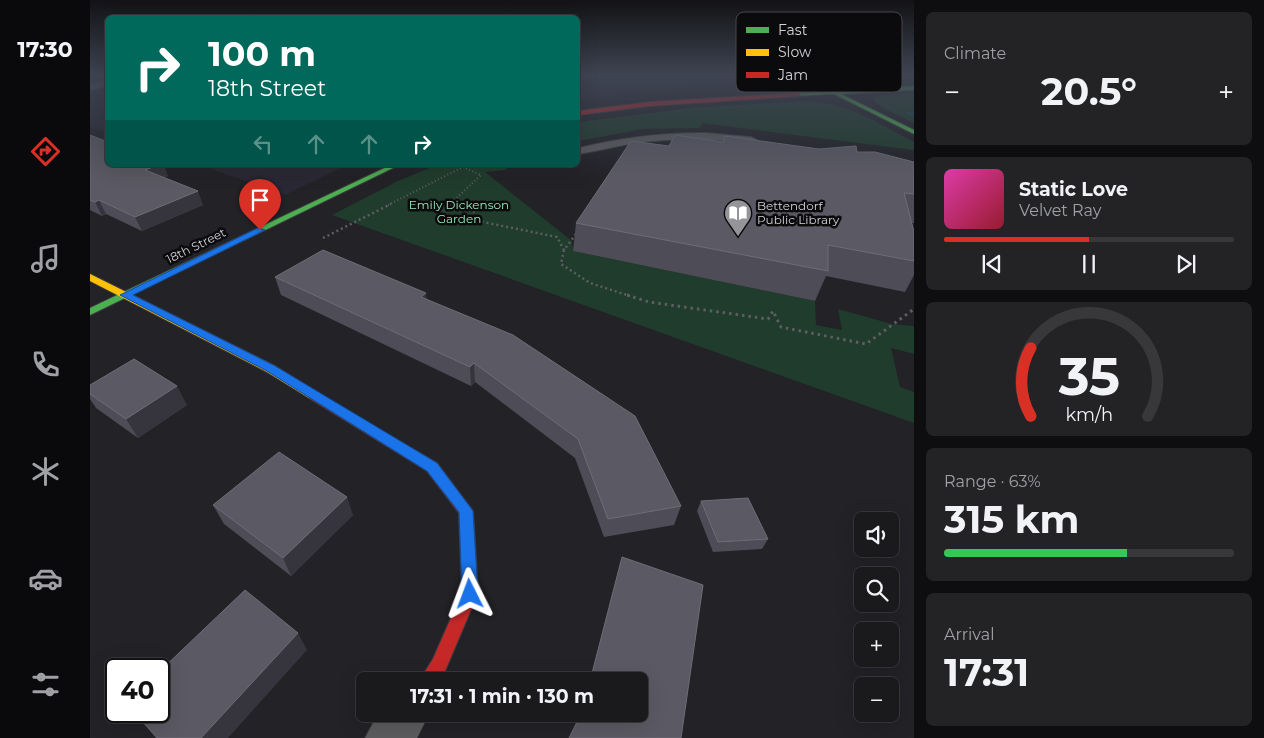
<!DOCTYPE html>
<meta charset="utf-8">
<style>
:root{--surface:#1a1a1d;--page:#232326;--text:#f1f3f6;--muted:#9fa1a4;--line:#38383b;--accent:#d93025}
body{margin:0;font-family:Montserrat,sans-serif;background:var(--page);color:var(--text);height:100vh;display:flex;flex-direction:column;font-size:19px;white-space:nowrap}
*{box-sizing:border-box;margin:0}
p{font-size:16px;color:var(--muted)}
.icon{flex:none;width:28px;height:28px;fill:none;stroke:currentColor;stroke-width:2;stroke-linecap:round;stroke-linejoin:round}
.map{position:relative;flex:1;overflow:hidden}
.sheet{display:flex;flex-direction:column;gap:12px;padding:12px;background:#0e0e10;width:350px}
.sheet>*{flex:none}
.hud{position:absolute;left:15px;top:15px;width:475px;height:152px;border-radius:8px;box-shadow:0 5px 20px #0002,0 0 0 1px var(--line);background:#00695c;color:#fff;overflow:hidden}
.tools{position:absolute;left:764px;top:512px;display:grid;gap:10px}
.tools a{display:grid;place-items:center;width:45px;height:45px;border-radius:8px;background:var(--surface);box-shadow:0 5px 20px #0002,0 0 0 1px var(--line);font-size:25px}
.speed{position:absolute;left:15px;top:658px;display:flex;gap:10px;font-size:25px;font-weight:700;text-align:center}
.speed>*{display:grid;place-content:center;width:65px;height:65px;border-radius:50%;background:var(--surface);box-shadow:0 5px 20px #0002,0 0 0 1px var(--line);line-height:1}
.speed .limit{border:2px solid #111;border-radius:8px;background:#fff;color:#111}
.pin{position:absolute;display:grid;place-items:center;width:42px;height:42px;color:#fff;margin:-51px -21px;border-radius:50% 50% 50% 0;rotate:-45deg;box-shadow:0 0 5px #0007}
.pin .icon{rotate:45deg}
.me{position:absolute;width:55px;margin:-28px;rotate:357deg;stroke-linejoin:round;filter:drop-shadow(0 0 4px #0008)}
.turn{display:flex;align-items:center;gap:18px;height:105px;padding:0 20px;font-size:22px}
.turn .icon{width:65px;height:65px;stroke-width:2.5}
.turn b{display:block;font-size:35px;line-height:42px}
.lanes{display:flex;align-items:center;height:48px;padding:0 20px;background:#0003;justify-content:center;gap:25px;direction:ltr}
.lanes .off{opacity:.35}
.big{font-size:38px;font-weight:700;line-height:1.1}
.sheet .widget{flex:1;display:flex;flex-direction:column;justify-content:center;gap:8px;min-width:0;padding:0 18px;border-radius:8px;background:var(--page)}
.sheet .dial{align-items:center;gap:0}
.dial svg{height:130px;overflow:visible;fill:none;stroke:var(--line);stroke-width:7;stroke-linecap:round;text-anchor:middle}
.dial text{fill:var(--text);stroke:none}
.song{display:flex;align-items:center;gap:15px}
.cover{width:60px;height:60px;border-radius:8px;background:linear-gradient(135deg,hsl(320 70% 55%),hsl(350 70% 35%))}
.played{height:5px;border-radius:2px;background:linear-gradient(90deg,var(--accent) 50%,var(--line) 50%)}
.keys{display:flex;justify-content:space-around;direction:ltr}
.heat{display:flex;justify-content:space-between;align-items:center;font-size:28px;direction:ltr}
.charge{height:8px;border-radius:4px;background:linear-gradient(90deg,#34c759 63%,var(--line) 0)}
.trip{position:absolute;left:266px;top:672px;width:292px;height:50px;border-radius:8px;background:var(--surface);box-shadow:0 5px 20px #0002,0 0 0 1px var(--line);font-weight:700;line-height:50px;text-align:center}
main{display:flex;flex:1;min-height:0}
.tab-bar{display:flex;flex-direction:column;width:90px;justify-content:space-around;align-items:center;background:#0a0a0c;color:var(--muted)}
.tab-bar .icon{width:35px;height:35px}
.tab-bar .selected{color:var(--accent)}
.tab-bar b{font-size:22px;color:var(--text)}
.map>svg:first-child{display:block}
.built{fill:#2a2834}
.green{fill:#203c2c}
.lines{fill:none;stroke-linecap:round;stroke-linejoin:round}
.stream{fill:#184756;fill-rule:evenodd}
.lane-casing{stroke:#3c3c40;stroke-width:2}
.street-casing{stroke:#3c3c40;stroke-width:1}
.fast-casing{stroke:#3c3c40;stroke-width:2}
.slow-casing{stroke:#3c3c40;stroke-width:2}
.jam-casing{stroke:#3c3c40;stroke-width:2}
.path-far2{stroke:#5e5e62;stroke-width:2;stroke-dasharray:1 2.5;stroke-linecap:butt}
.path-far1{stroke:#5e5e62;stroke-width:2.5;stroke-dasharray:2 3;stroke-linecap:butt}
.path{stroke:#5e5e62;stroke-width:3;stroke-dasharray:2.5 4;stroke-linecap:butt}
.lane{fill:#5c5c5e;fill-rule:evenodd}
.street{fill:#5c5c5e;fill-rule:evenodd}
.fast{fill:#4caf50;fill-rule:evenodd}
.slow{fill:#ffc107;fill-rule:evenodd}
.jam{fill:#c62828;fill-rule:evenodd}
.wall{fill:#4d4c57}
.shaded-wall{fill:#36353e}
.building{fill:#5b5a64;stroke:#6e6d76}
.route{fill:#1a73e8;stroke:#114b97}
.labels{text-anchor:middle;stroke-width:5;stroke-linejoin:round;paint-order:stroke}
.far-park-label{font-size:12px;fill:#97e7b6;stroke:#0b0b0e}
.far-poi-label{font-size:12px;fill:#d2d2d6;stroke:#0b0b0e;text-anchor:start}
.far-street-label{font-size:12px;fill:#d2d2d6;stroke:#0b0b0e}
.key{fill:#0b0b0e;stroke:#47474a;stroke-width:1}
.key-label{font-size:14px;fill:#d2d2d6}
</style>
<main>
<nav class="tab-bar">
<b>17:30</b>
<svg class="icon selected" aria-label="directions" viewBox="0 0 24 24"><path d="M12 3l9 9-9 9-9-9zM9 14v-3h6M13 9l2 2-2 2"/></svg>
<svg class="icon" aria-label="music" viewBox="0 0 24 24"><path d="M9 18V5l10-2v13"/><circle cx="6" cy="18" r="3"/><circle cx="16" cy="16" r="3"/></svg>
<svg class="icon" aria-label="phone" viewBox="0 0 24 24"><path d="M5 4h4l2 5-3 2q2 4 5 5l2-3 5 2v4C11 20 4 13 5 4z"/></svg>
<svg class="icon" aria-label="climate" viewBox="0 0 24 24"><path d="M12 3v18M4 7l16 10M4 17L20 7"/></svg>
<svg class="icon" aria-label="car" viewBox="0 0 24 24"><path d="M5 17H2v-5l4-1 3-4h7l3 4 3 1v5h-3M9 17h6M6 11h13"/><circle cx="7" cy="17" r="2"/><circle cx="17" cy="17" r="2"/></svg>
<svg class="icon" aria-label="filters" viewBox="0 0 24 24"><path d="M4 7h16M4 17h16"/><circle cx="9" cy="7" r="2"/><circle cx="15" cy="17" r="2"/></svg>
</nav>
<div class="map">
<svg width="824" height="738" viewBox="0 0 824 738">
<rect width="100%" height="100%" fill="#222227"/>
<!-- built -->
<path class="built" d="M0,75H17V133L0,127Z
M488,75H686L693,79L522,95L488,101Z
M110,165H257L195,195Z"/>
<!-- green -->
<path class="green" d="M824,93V123L795,109L784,101V98L794,95Z
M709,101C756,101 784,121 824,142V150L612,123L610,128L553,129L488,141V122L601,108Z
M347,165H420L415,170L395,172L482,241L483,251L725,301L726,325L752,330L748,309L802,324L824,326V354L801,348L810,387L824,392V423L242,215L308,181Z"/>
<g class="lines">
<!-- stream -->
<path class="stream" d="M638,75H649L669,78L667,79Z
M818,111L824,113V117L816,114Z"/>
<!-- lane casing -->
<g class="lane-casing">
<path id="lane" d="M18,80V86L0,90V84Z
M617,133L661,137L667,140L661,143C625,139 589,138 552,142C530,145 509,151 488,154V148C530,138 573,132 617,133Z"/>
</g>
<!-- street casing -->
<g class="street-casing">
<path id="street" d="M288,714H339L327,738H275Z"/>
</g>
<!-- fast casing -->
<g class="fast-casing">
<path id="fast" d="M707,75H712L746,91L824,86V90L751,94L824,130V134L744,94L707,96L709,93L739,92Z
M301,165H309L0,315V308Z"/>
</g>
<!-- slow casing -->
<g class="slow-casing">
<path id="slow" d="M0,274L185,366L227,392L229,395L227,398H219L177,372L0,281Z"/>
</g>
<!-- jam casing -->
<g class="jam-casing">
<path id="jam" d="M709,93L711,96L559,106L488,115V111L559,102Z
M223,391L347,463L383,511L388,593L355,671L349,681H329L343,659L372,593L369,513L337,471L219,398L217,395L219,392Z"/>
</g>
<!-- path-far2 -->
<path class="path-far2" d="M298,205L377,165
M359,205L391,175L373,167"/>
<!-- path-far1 -->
<path class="path-far1" d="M360,204L353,210H383L388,221L467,237L474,250
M486,234L474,250L471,264L500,283L540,296
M233,238L301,204"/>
<!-- path -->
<path class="path" d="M537,295L559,302L678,319L683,311L691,327L776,344L824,309"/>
<!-- lane -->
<use href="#lane" class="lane"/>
<!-- street -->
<use href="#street" class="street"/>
<!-- fast -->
<use href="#fast" class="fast"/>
<!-- slow -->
<use href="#slow" class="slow"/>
<!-- jam -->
<use href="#jam" class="jam"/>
</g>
<!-- wall -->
<path class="wall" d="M18,95V104L14,96Z
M0,135L78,176L74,178L113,205L52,231L16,214L12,216L0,210Z
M633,142L767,152L824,162V223H822L824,232V275L815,292L736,276L725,301L483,251L486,223L579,146Z
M185,277L337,299L591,506L584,525L514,537L485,458L385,382L381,386L191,295Z
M0,385L97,405L48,438L6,408L0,399Z
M611,501L678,539L672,549L623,552L607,511Z
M123,505L263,515L201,576L134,524Z"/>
<!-- shaded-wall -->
<path class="shaded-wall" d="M68,165H74L78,176L61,183L55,170Z
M108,191L113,205L52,231L45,217Z
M9,200L16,214L12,216L5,202Z
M336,293L338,311L331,297Z
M384,363L385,382L381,386L380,367Z
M87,386L97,405L48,438L36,419Z
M257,497L263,515L201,576L193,558Z
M208,633L217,650L138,738H111Z"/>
<!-- building -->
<path class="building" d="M0,135L18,142V165H68L55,170L108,191L45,217L9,200L5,202L0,200Z
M585,135L633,142L635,136L729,149L766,146L767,152H785L824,162V194L814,193L824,232V261L738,245V271L486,223L541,141L579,146Z
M233,250L336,293L331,297L423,335L545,416L591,506L518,519L488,439L384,363L380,367L185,277Z
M44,359L87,386L36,419L0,394V385Z
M189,452L257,497L193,558L123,505Z
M658,498L678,539L628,542L611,501Z
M532,557L613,585L591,738H479L491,714H550V681H500Z
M155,590L208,633L111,738H67L43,711H69V672Z"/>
<!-- sky -->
<linearGradient id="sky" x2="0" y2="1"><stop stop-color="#131315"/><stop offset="0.42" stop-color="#3e4452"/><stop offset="1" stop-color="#3e4452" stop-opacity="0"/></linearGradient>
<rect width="824" height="178" fill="url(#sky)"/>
<!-- route -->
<path class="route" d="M168,228L175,230L43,295L185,366L347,463L383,511L388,594L386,599L380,601L374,599L372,594L369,512L337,471L177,371L30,295Z"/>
<!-- icons -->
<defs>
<g id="library-pin" transform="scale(1.4375)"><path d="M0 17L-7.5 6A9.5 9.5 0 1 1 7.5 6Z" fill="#949499" stroke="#0b0b0e"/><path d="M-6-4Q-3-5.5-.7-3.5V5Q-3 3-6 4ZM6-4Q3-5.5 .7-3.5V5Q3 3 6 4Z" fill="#fff"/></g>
</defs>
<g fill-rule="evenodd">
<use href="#library-pin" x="648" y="213"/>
</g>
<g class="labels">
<!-- far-park labels -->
<g class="far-park-label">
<text x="369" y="209">Emily Dickenson<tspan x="369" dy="14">Garden</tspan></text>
</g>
<!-- far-poi labels -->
<g class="far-poi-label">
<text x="667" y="210">Bettendorf<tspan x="667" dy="14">Public Library</tspan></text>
</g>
<!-- far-street labels -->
<g class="far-street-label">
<text transform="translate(106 246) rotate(-26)" y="4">18th Street</text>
</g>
</g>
<!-- legend -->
<rect x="646" y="12" width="166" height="80" rx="8" class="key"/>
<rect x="656" y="27" width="23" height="6" fill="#4caf50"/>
<rect x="656" y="49" width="23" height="7" fill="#ffc107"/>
<rect x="656" y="72" width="23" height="6" fill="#c62828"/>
<g class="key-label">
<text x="688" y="35">Fast</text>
<text x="688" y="57">Slow</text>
<text x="688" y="80">Jam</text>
</g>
</svg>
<div class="tools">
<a><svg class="icon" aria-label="sound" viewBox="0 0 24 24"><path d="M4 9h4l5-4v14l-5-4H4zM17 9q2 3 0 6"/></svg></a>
<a><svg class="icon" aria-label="search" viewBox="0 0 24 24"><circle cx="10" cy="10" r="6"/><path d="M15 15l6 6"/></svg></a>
<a>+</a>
<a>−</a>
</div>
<div class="speed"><div class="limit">40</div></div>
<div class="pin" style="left:170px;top:230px;background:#d93025"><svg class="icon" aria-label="arrive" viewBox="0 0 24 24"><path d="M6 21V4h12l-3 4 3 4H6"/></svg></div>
<svg class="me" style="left:380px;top:594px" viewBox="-20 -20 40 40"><path d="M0-17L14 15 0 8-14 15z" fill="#1a73e8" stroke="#fff" stroke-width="4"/></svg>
<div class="trip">17:31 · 1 min · 130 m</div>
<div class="hud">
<div class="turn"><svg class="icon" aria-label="right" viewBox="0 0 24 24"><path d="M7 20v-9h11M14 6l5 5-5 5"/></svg><div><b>100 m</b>18th Street</div></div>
<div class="lanes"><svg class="icon off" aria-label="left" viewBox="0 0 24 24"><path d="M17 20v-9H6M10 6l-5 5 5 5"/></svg><svg class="icon off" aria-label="ahead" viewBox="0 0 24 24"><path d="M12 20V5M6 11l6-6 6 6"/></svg><svg class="icon off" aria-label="ahead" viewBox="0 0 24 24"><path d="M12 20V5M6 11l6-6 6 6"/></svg><svg class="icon" aria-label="right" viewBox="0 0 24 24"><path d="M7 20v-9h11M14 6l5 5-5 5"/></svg></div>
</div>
</div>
<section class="sheet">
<div class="widget"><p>Climate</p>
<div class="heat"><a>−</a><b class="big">20.5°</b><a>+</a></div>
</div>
<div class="widget">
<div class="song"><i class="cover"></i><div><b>Static Love</b><p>Velvet Ray</p></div></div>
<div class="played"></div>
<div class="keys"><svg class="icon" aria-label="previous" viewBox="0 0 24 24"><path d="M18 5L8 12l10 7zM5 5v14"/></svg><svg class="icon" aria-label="pause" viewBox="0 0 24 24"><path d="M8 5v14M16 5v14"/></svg><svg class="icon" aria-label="next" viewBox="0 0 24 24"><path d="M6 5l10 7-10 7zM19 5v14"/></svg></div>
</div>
<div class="widget dial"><svg viewBox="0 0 100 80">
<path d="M14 69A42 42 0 1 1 86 69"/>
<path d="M14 69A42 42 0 0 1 14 27" stroke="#d93025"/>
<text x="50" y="56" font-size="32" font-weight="700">35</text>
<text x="50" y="72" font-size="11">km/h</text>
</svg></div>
<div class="widget"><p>Range · 63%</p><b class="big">315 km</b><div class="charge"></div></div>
<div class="widget"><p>Arrival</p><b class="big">17:31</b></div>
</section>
</main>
